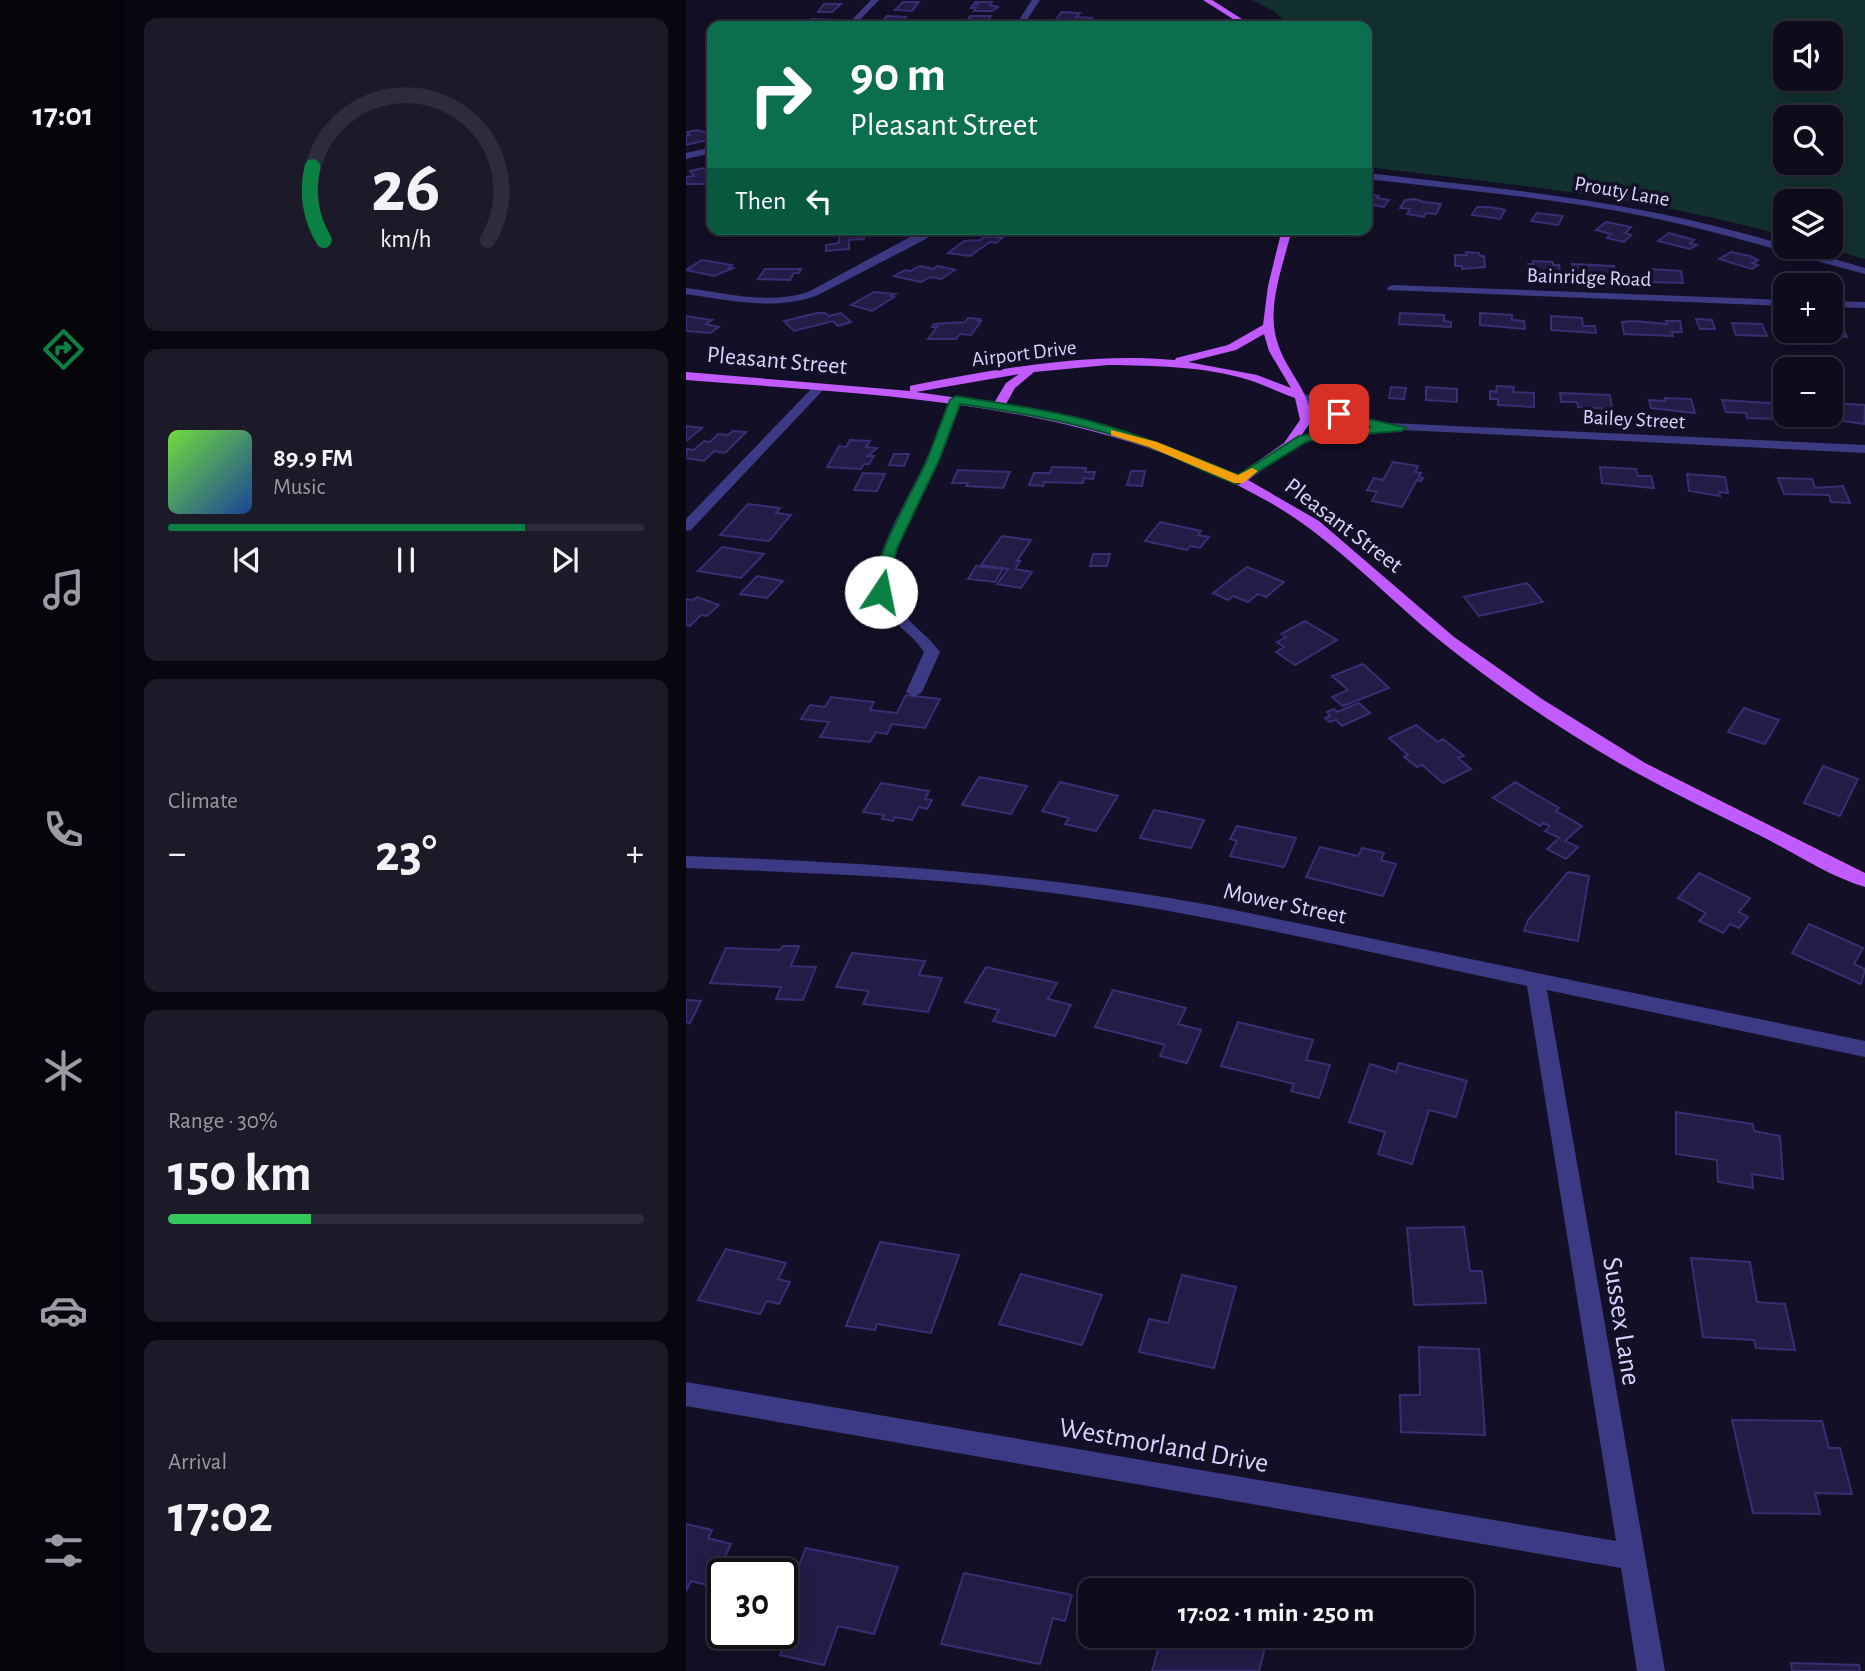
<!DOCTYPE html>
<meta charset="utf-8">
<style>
:root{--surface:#0e0b1c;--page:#1c1929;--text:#f1f3f6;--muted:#9b9ba3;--line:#2e2b3b;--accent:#0b8043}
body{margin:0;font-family:"Alegreya Sans",sans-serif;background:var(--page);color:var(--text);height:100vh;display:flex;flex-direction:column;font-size:26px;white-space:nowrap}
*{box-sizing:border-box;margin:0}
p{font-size:23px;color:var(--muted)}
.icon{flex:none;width:38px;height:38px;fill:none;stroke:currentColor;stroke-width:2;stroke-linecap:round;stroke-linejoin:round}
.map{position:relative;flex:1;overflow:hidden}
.drawer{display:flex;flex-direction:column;gap:18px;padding:18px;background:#08060f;width:560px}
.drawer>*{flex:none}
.top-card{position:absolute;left:21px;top:21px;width:665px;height:214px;border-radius:14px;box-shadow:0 4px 18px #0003,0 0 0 2px var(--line);background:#0b6e4f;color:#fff;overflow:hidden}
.buttons{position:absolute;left:1087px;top:21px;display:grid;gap:14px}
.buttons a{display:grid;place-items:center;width:70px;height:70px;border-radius:14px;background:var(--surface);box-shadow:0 4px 18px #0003,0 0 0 2px var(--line);font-size:35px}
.speed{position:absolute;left:21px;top:1558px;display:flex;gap:14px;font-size:35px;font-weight:700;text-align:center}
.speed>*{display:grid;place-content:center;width:91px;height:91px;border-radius:50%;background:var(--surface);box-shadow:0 4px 18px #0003,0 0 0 2px var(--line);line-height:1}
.speed .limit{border:4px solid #111;border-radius:10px;background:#fff;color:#111}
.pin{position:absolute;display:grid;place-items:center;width:60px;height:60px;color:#fff;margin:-30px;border-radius:14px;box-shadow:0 4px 10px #0006}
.me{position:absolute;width:77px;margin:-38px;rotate:11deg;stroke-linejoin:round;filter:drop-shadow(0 0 5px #0008)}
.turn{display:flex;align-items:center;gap:24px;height:147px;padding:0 28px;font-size:32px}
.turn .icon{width:91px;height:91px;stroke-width:2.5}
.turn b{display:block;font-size:49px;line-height:60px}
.then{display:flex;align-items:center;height:66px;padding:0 28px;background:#0003;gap:14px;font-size:26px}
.big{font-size:52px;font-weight:700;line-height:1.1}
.drawer .tile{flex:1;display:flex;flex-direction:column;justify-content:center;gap:10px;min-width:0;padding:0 24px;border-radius:14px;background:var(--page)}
.drawer .dial{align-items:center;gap:0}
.dial svg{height:182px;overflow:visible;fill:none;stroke:var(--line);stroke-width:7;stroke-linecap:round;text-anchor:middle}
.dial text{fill:var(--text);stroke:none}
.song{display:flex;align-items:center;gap:21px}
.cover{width:84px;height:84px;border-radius:10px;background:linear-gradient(135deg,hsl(100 70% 55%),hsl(220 70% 35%))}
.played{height:7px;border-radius:4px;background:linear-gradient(90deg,var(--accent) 75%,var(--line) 75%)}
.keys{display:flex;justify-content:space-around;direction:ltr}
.heat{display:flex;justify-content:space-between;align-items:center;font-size:38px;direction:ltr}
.charge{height:10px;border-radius:5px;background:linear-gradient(90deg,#34c759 30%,var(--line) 0)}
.trip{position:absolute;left:392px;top:1578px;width:396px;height:70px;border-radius:14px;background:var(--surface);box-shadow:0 4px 18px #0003,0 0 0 2px var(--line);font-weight:700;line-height:70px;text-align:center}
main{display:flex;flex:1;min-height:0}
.dock{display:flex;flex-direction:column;width:126px;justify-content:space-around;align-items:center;background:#06040b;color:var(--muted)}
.dock .icon{width:49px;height:49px}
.dock .active{color:var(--accent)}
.dock b{font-size:32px;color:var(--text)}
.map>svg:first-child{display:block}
.green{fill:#12302f;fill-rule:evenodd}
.building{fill:#241b47;stroke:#3b2d73;stroke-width:2}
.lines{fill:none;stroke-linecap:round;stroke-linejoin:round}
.minor{fill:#3d3a85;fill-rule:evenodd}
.major{fill:#c25bff;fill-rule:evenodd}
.route{fill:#0b8043;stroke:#07532c;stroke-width:2}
.slow{fill:#f59e0b}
.labels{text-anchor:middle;stroke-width:7;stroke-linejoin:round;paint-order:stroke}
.far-street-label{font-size:21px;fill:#d9d4ff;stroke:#130f26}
.street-label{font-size:24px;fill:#d9d4ff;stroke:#130f26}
.near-street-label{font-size:28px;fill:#d9d4ff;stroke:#130f26}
</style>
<main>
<nav class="dock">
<b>17:01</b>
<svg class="icon active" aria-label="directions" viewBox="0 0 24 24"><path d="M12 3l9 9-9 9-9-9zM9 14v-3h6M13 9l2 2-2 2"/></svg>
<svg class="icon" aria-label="music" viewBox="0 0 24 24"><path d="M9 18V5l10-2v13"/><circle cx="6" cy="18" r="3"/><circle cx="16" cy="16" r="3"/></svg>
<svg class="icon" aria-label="phone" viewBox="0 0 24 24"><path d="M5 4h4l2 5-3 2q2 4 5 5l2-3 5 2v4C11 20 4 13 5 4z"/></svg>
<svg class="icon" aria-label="climate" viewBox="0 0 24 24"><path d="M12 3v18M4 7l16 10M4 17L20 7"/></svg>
<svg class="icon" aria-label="car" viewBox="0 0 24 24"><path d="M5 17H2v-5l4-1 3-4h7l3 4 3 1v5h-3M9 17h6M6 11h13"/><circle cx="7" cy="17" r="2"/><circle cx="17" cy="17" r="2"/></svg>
<svg class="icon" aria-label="filters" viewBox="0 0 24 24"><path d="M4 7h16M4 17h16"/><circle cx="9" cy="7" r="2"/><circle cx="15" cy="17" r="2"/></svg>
</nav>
<section class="drawer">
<div class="tile dial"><svg viewBox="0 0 100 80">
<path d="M14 69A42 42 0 1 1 86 69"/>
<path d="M14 69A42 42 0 0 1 9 37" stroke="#0b8043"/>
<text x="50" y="56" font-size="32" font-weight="700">26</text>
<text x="50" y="72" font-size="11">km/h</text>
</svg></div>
<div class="tile">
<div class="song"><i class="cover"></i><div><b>89.9 FM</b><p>Music</p></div></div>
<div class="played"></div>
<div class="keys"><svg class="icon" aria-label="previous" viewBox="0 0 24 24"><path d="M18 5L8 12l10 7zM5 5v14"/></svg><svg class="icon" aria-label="pause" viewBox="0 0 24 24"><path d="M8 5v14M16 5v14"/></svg><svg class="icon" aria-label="next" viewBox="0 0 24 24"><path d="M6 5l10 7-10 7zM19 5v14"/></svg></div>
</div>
<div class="tile"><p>Climate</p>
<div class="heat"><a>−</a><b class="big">23°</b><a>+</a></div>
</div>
<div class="tile"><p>Range · 30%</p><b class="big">150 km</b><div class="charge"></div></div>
<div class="tile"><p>Arrival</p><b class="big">17:02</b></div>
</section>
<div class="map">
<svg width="1179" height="1671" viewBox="0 0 1179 1671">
<rect width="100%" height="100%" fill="#130f26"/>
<!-- green -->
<path class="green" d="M566,0H1179V259L1137,247H1144V201H1099V236C962,197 821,184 681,167V26H605L586,10ZM1099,33H1144V79H1099ZM1144,117V163H1099V117Z"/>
<!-- building -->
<path class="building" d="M217,2H233L226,11L209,10Z
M289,2H306L304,5L312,7L306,11H288L290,8H285L287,5L293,4H288Z
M138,4H155L146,12H132Z
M376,12L394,13L390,17L406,18L401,24L367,23Z
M201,16L220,17L214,24L195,23Z
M284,16H305L302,21H310L308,24L281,21Z
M126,19L148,20L142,25L112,24Z
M11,130L18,132L26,139L0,145V135H4L1,132Z
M18,168L23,173L26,172V184H0V177L8,176L4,171Z
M681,194L693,196L691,198L703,200L698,207L687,205L689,204L681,203Z
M729,199L738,202L755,204L750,214L740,213L738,217L721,214L724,209L714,208L719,200Z
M791,207H804L819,210L814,219L786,215Z
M851,213L877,216L872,225L845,221Z
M920,222L945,227L939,233L945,235L938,242L921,238L925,234L910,230Z
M153,229H177L178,239L163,240V249L140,251V245L153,243Z
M983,233L1008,240L1004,243L1011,245L1004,249L972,241Z
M300,236L316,238L310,243L304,242L284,256L262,253L278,241L294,240Z
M780,252L793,253L794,256H798L799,267L776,269V266H769V255H781Z
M1045,252L1064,256L1072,260L1066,263L1072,265L1066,269L1033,259Z
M16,260L46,265L43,267L47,268L28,276L0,270Z
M847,261L867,262V265H873L875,277L843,276L842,264H847Z
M886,264L928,266L930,278L888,276Z
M234,266L247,269L252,266L269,270L255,279L244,277L235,282L208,276L219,270L225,271Z
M79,269H115L113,273H108L104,280L72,279Z
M963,269L995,271L997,283L965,282Z
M1122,273L1147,277L1143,285H1094L1097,279L1118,281Z
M188,292L209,294L205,296L208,297L186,311L165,305Z
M131,313H139L143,316L155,313L165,322L152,326L147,321L108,331L98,321Z
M714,313L758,315V321L765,322V327L713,324Z
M794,313L826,315V320L838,321L839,329L794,325Z
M0,316L26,320L20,324L33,327L24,333L0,331Z
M865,316L896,318L897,326H909L910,333L865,330Z
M282,318L294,319L292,321H295L285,335L274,334L270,339H242L251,327H246L248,324L279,322Z
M1010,319L1026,320L1029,329H1014Z
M948,321L981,324L980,321H994L996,332H986L987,336L938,334L936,322Z
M1046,323L1076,324L1081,336L1050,335Z
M1144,327H1156L1161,337L1146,336Z
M1100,331H1131L1134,337L1102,336Z
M811,386L828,387L827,392L848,393V407L812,405V399H804V391L810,392Z
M705,387L720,388L718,399L703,398Z
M740,387L771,389V402L740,400Z
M874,393L924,395L926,409L892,407L891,402H875Z
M979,398L1005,399L1009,413L965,408L963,400L979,401Z
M1036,400L1097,404L1099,412L1089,411L1092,419L1061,418L1060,413L1040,412Z
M1145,403L1179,405L1178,424L1151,420Z
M0,426L16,428L0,441Z
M47,431L60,432L39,453L28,451L18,461L0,458L1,449L8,450L18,441L24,442L32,434L42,435Z
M164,440L184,441L180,447L191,448L182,456H188L183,464H178L175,469L141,467L153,446L160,447Z
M208,454H223L218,466L203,465Z
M707,462L732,466L729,472L735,473L733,477L737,478L735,481L731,480L716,507L686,501L691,492L681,490L688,478L697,480Z
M366,467L400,468L399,472H409L407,479L398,478L397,483L358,482L357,486L343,485L348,473H364Z
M914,467L950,469L952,476H965L968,488L916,483Z
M272,470L324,472L317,488L280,486L282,483H266Z
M445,471H459L456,486L441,485Z
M177,473L199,474L191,491L168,490Z
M1001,474L1039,477L1042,493L1033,492L1034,496L1003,491Z
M1092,478L1126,479L1129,488L1157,486L1164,503L1145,502L1143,495L1098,494Z
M62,504L94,508L90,513L105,515L83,541L34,535Z
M474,522L515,531L512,535L523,537L514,548L504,546L501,550L459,541Z
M316,536L345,540L331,561H334L329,569L346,572L335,588L311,584L322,569L295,565Z
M36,547L78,554L55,578L12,571Z
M407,554H424L421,566H404Z
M290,566L317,569L309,582L282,579Z
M561,567L598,582L580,597L572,594L562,602L547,596L542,600L527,593Z
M71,576L97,581L81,598L54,594Z
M841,583L857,602L793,616L778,597Z
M11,597L33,605L21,616L15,615L4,626L0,625V599L7,600Z
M619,621L651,640L609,665L590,652L598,647L591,642L600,637L595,634Z
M677,664L703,688L657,706L646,697L662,690L646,676Z
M220,695L254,699L239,728L206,724L201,734L190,732L184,742L134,737L143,722L115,719L124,705L139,707L145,697L188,702L184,710L211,713Z
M673,703L684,713L656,726L650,720L644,722L639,718L644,716L641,712L648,709L651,712Z
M1058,708L1093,720L1079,744L1042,732Z
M730,725L752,742L757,739L778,756L772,758L785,769L757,783L736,765L731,767L718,757L722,755L703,738Z
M1137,766L1172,779L1154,816L1118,803Z
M293,777L341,786L325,814L276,805Z
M374,782L432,796L410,831L379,824L383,818L356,811Z
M829,782L873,808L870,811L896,826L879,841L892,847L880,859L861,849L873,838L859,831L864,826L857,823L854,826L807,798Z
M195,783L243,791L239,799L246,800L241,809L233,807L226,820L209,817L207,821L196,819L198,815L177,812Z
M468,810L518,820L505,848L454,838Z
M551,826L610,838L598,867L544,856L551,841L544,839Z
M634,847L672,856L676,848L698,853L695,860L710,864L697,896L620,877Z
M882,872L903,876L892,941L838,931L842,920Z
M1013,873L1064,898L1053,912L1062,917L1053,928L1044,924L1037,933L1013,921L1020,913L992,898Z
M1123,924L1177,948L1168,964L1179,969L1175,984L1106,953Z
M97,946H113L105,966L130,967L117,1000L90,999L95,987L24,983L40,948L94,950Z
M166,953L239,961L233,975L256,978L242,1012L177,1004L183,991L150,987Z
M300,967L371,983L362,999L385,1005L369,1036L307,1021L313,1010L279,1002Z
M427,990L500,1008L492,1024L515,1030L501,1063L474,1056L479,1045L409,1027Z
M0,1000L15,1001L4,1023L0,1022Z
M552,1022L627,1040L620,1060L644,1065L633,1098L605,1091L608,1084L535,1066Z
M713,1063L781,1081L770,1117L743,1110L726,1164L692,1154L699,1132L663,1122L684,1064L710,1072Z
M990,1112L1067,1124L1068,1131L1094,1136L1097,1179L1066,1174L1067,1188L1032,1182L1031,1160L990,1154Z
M778,1227L784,1271H796L800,1303L728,1305L721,1228Z
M194,1242L273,1255L245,1333L191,1324L189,1330L160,1326Z
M40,1249L100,1263L92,1279L104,1282L93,1304L81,1301L74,1314L12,1300Z
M1005,1258L1064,1262L1071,1302L1099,1304L1109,1350L1070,1348L1068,1340L1017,1337Z
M335,1274L416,1295L396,1345L313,1324Z
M496,1275L550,1287L528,1368L453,1352L463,1319L482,1323Z
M733,1347L793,1349L799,1435L715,1432L714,1395H734Z
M1046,1420L1136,1421L1143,1448H1154L1166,1494L1129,1493L1134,1514L1067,1513Z
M0,1524L26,1530L22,1538L45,1544L25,1586L5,1581L0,1591Z
M120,1548L212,1567L188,1634L152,1626L138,1665L94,1655L108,1620L96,1617V1608Z
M278,1573L386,1595L379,1621L367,1618L354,1664L255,1644Z
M476,1636H582L573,1671H466Z
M1105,1663L1173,1665L1174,1671H1106Z"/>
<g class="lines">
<!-- minor -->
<path class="minor" d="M185,0H193L168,26H160Z
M346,0H354L337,26H329Z
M26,147V153L0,159V153Z
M681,173C774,184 868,193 960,211C1036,225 1106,247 1179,268V274C1107,255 1035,232 962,217C869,198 775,190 681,179Z
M239,229H250L240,239L130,296C87,311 44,300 0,294V288C40,293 83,305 122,292Z
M706,285L1099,300V306L702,290L701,288Z
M1144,301L1179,302V308L1144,307Z
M130,384L140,387L5,530L0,531V519Z
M612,391L668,415L703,423L1179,445V453L697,429L691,434L634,438L602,450L598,449V443C625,429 655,428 685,427L660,421L608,398V392Z
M270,396L276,400C268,420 262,441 253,461C240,491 194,564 204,595C211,615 241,633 254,652L236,692L228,697L220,692L238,652C225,631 197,619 190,595C180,563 227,491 240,460C249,441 256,420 264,400Z
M0,856C181,862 350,873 529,906L1179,1041V1057L861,990L979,1671H951L935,1568L0,1406V1382L930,1541L841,986C686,953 531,915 374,894C250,877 125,873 0,868Z"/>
<!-- major -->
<path class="major" d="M517,0H526L567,26H558Z
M596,229H606C598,263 580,306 591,341C599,370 623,389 626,420L606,449L562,480L633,521L768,637L856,699L959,763L1179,873V887C1144,877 1105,851 1073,835C1031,814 989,794 949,772C882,735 816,690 757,643C699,596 648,539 583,502C404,400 200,396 0,380V372L224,391V386L228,385C313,369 401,352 489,360L490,358L542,345L577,325L582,286ZM578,334L583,351L605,388L571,375L502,362L550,350ZM422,365C470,366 518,366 563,380C579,385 594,393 609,398L614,420L598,443L552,475C476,443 401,415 320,404L329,388L348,372ZM333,374L320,383L308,403L230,392Z"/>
</g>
<!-- route -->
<path class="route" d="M270,396C317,404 365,410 411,423C460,437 505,456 552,475L613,436L685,427L649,416V411L721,428L715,431L649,436L620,442L552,484C522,475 493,457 463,447C401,424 338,413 274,404L253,460L211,548L200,594H190C180,569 229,488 241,460C249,440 256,420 264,400Z"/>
<!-- slow -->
<path class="slow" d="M425,430L471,442L552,475L566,468L572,471L557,483H548L463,447L425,435Z"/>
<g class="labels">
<!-- far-street labels -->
<g class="far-street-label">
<text transform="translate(936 191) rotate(10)" y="7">Prouty Lane</text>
<text transform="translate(903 277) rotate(2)" y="7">Bainridge Road</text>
<text transform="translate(338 353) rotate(-7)" y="7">Airport Drive</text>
<text transform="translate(948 419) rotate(3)" y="7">Bailey Street</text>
</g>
<!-- street labels -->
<g class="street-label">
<text transform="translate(91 360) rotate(5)" y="8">Pleasant Street</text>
<text transform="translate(658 525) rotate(37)" y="8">Pleasant Street</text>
<text transform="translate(599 903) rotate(12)" y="8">Mower Street</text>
</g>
<!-- near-street labels -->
<g class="near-street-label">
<text transform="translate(937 1321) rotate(81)" y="10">Sussex Lane</text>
<text transform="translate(478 1444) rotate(10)" y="10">Westmorland Drive</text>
</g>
</g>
</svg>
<div class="buttons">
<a><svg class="icon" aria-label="sound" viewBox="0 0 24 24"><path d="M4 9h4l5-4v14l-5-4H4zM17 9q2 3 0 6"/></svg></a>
<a><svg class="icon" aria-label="search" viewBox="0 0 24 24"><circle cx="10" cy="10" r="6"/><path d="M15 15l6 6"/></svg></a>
<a><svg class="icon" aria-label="layers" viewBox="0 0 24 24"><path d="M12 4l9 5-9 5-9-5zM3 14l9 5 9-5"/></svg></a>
<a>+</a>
<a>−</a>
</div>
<div class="speed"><div class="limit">30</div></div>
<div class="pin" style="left:653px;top:414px;background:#d93025"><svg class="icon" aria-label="arrive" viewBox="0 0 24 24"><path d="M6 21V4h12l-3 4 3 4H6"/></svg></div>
<svg class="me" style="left:195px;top:592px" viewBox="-20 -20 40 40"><circle r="19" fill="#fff"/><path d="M0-13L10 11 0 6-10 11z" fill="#0b8043"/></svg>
<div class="trip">17:02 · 1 min · 250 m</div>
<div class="top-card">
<div class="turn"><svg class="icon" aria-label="right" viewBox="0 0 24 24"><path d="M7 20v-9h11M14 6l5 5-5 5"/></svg><div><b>90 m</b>Pleasant Street</div></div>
<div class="then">Then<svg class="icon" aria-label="left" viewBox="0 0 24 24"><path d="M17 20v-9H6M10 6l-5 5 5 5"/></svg></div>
</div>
</div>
</main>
